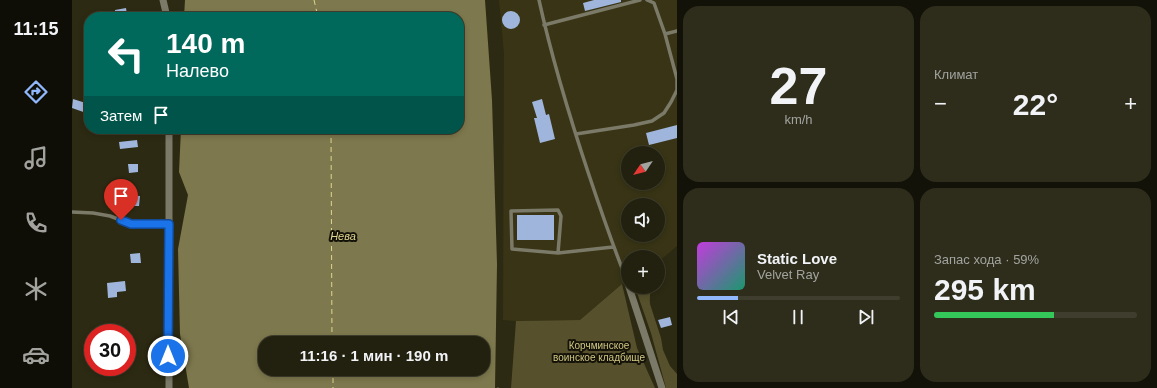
<!DOCTYPE html>
<html lang="ru">
<meta charset="utf-8">
<style>
:root{--surface:#22200e;--page:#2e2d1c;--text:#f1f3f6;--muted:#a2a39e;--line:#3f3e2e;--accent:#91b8fd}
body{margin:0;font-family:Arial,sans-serif;background:var(--page);color:var(--text);height:100vh;display:flex;flex-direction:column;font-size:15px;white-space:nowrap}
*{box-sizing:border-box;margin:0}
p{font-size:13px;color:var(--muted)}
.icon{flex:none;width:22px;height:22px;fill:none;stroke:currentColor;stroke-width:2;stroke-linecap:round;stroke-linejoin:round}
.map{position:relative;flex:1;overflow:hidden}
.panel{display:flex;flex-direction:column;gap:6px;padding:6px;background:#131208;width:480px}
.panel>*{flex:none}
.guide{position:absolute;left:12px;top:12px;width:380px;height:122px;border-radius:16px;box-shadow:0 2px 6px #0003,0 0 0 1px var(--line);background:#00695c;color:#fff;overflow:hidden}
.needle{width:26px;rotate:235deg}
.buttons{position:absolute;left:549px;top:146px;display:grid;gap:8px}
.buttons a{display:grid;place-items:center;width:44px;height:44px;border-radius:50%;background:var(--surface);box-shadow:0 2px 6px #0003,0 0 0 1px var(--line);font-size:20px}
.speed{position:absolute;left:12px;top:324px;display:flex;gap:8px;font-size:20px;font-weight:700;text-align:center}
.speed>*{display:grid;place-content:center;width:52px;height:52px;border-radius:50%;background:var(--surface);box-shadow:0 2px 6px #0003,0 0 0 1px var(--line);line-height:1}
.speed .limit{border:6px solid #d22;background:#fff;color:#111}
.pin{position:absolute;display:grid;place-items:center;width:34px;height:34px;color:#fff;margin:-41px -17px;border-radius:50% 50% 50% 0;rotate:-45deg;box-shadow:0 0 4px #0007}
.pin .icon{rotate:45deg}
.me{position:absolute;width:44px;margin:-22px;rotate:0deg;stroke-linejoin:round;filter:drop-shadow(0 0 3px #0008)}
.turn{display:flex;align-items:center;gap:14px;height:84px;padding:0 16px;font-size:18px}
.turn .icon{width:52px;height:52px;stroke-width:2.5}
.turn b{display:block;font-size:28px;line-height:34px}
.then{display:flex;align-items:center;height:38px;padding:0 16px;background:#0003;gap:8px;font-size:15px}
.big{font-size:30px;font-weight:600;line-height:1.1}
.panel .tile{flex:1;display:flex;flex-direction:column;justify-content:center;gap:6px;min-width:0;padding:0 14px;border-radius:16px;background:var(--page)}
.panel .dial{align-items:center;gap:0}
.dial b{font-size:52px;line-height:1}
.song{display:flex;align-items:center;gap:12px}
.cover{width:48px;height:48px;border-radius:6px;background:linear-gradient(135deg,hsl(290 70% 55%),hsl(160 70% 35%))}
.played{height:4px;border-radius:2px;background:linear-gradient(90deg,var(--accent) 20%,var(--line) 20%)}
.keys{display:flex;justify-content:space-around;direction:ltr}
.heat{display:flex;justify-content:space-between;align-items:center;font-size:22px;direction:ltr}
.charge{height:6px;border-radius:3px;background:linear-gradient(90deg,#34c759 59%,var(--line) 0)}
.panel .tiles{flex:1;display:grid;gap:6px;grid-template-columns:repeat(2,1fr)}
.trip{position:absolute;left:186px;top:336px;width:232px;height:40px;border-radius:16px;background:var(--surface);box-shadow:0 2px 6px #0003,0 0 0 1px var(--line);font-weight:600;line-height:40px;text-align:center}
main{display:flex;flex:1;min-height:0}
.tab-bar{display:flex;flex-direction:column;width:72px;justify-content:space-around;align-items:center;background:#0e0d06;color:var(--muted)}
.tab-bar .icon{width:28px;height:28px}
.tab-bar .selected{color:var(--accent)}
.tab-bar b{font-size:18px;color:var(--text)}
.map>svg:first-child{display:block}
.built{fill:#383415;fill-rule:evenodd}
.green{fill:#56512c}
.water{fill:#7d784d;fill-rule:evenodd}
.lines{fill:none;stroke-linecap:round;stroke-linejoin:round}
.ferry{stroke:#e0d790;stroke-width:1;stroke-dasharray:5 4;stroke-linecap:butt}
.building{fill:#9fb5dc}
.path{stroke:#6b6854;stroke-width:1;stroke-dasharray:3 2;stroke-linecap:butt}
.lane{stroke:#7b7967;stroke-width:3.5}
.street{stroke:#7b7967;stroke-width:7}
.route-casing{stroke:#114b97;stroke-width:10}
.route{stroke:#1a73e8;stroke-width:7}
.labels{text-anchor:middle;stroke-width:4;stroke-linejoin:round;paint-order:stroke}
.park-label{font-size:10px;fill:#d0c781;stroke:#141209}
.water-label{font-size:11px;font-style:italic;fill:#e0d790;stroke:#141209}
</style>
<main>
<nav class="tab-bar">
<b>11:15</b>
<svg class="icon selected" aria-label="directions" viewBox="0 0 24 24"><path d="M12 3l9 9-9 9-9-9zM9 14v-3h6M13 9l2 2-2 2"/></svg>
<svg class="icon" aria-label="music" viewBox="0 0 24 24"><path d="M9 18V5l10-2v13"/><circle cx="6" cy="18" r="3"/><circle cx="16" cy="16" r="3"/></svg>
<svg class="icon" aria-label="phone" viewBox="0 0 24 24"><path d="M5 4h4l2 5-3 2q2 4 5 5l2-3 5 2v4C11 20 4 13 5 4z"/></svg>
<svg class="icon" aria-label="climate" viewBox="0 0 24 24"><path d="M12 3v18M4 7l16 10M4 17L20 7"/></svg>
<svg class="icon" aria-label="car" viewBox="0 0 24 24"><path d="M5 17H2v-5l4-1 3-4h7l3 4 3 1v5h-3M9 17h6M6 11h13"/><circle cx="7" cy="17" r="2"/><circle cx="17" cy="17" r="2"/></svg>
</nav>
<div class="map">
<svg width="605" height="388" viewBox="0 0 605 388">
<rect width="100%" height="100%" fill="#2d2a13"/>
<!-- built -->
<path class="built" d="M427,0H605V246L586,262V257H556V281L550,284L508,320L444,321L431,320L432,53ZM556,153H586V183H556ZM556,205H586V235H556Z"/>
<!-- green -->
<path class="green" d="M550,284L565,348L583,388H439L444,321L508,320Z
M563,287H578C579,293 577,298 578,304L589,338L591,350L598,366L605,374V388H594L579,333Z"/>
<!-- water -->
<path class="water" d="M113,0H413L420,100L425,264L423,388H117L108,334L106,249L116,195L107,172L109,129H387V17H112ZM193,343H411V369H193Z"/>
<g class="lines">
<!-- ferry -->
<path class="ferry" d="M242,0L246,17
M259,129L260,343
M261,369V388"/>
</g>
<!-- building -->
<path class="building" d="M522,0H549V2L513,11L511,3Z
M54,8L55,15L43,16V10Z
M430 20a9 9 0 1 1 18 0a9 9 0 1 1-18 0Z
M1,99L17,104V114L0,108Z
M470,99L474,115L477,114L483,139L468,143L462,118H465L460,102Z
M605,125V138L577,145L574,133Z
M65,140L66,147L48,149L47,142Z
M56,164H66V172L57,173Z
M53,195L68,196L67,206H52Z
M445,215H482V240H445Z
M68,253L69,263H59L58,254Z
M53,281L54,291L45,292V297L36,298L35,283Z
M598,317L600,325L589,328L586,320Z"/>
<g class="lines">
<!-- path -->
<path class="path" d="M426,387V388"/>
<!-- lane -->
<path class="lane" d="M467,0C480,59 498,118 517,175C529,211 541,246 555,281
M575,0L582,3L593,34
M472,25L568,0
M504,134L562,125L580,121L592,113L599,102L605,90V79L593,34L605,31
M0,212L21,213L38,216L59,224H97
M486,253L489,216L486,210L439,211L440,249L486,253L541,247"/>
<!-- street -->
<path class="street" d="M91,0L95,17
M557,287L590,388
M97,388V129"/>
</g>
<g class="lines">
<!-- route casing -->
<g class="route-casing">
<path id="route" d="M49,220L59,224H97L96,356"/>
</g>
<!-- route -->
<use href="#route" class="route"/>
</g>
<g class="labels">
<!-- park labels -->
<g class="park-label">
<text x="527" y="349">Корчминское<tspan x="527" dy="12">воинское кладбище</tspan></text>
</g>
<!-- water labels -->
<g class="water-label">
<text x="271" y="240">Нева</text>
</g>
</g>
</svg>
<div class="buttons">
<a><svg class="needle" viewBox="-14 -14 28 28"><path d="M0-13l5 13h-10z" fill="#e53935"/><path d="M0 13l5-13h-10z" fill="#a2a39e"/></svg></a>
<a><svg class="icon" aria-label="sound" viewBox="0 0 24 24"><path d="M4 9h4l5-4v14l-5-4H4zM17 9q2 3 0 6"/></svg></a>
<a>+</a>
</div>
<div class="speed"><div class="limit">30</div></div>
<div class="pin" style="left:49px;top:220px;background:#d93025"><svg class="icon" aria-label="arrive" viewBox="0 0 24 24"><path d="M6 21V4h12l-3 4 3 4H6"/></svg></div>
<svg class="me" style="left:96px;top:356px" viewBox="-20 -20 40 40"><circle r="17" fill="#1a73e8" stroke="#fff" stroke-width="3"/><path d="M0-11L8 9 0 5-8 9z" fill="#fff"/></svg>
<div class="trip">11:16 · 1 мин · 190 m</div>
<div class="guide">
<div class="turn"><svg class="icon" aria-label="left" viewBox="0 0 24 24"><path d="M17 20v-9H6M10 6l-5 5 5 5"/></svg><div><b>140 m</b>Налево</div></div>
<div class="then">Затем<svg class="icon" aria-label="arrive" viewBox="0 0 24 24"><path d="M6 21V4h12l-3 4 3 4H6"/></svg></div>
</div>
</div>
<section class="panel">
<div class="tiles">
<div class="tile dial"><b>27</b><p>km/h</p></div>
<div class="tile"><p>Климат</p>
<div class="heat"><a>−</a><b class="big">22°</b><a>+</a></div>
</div>
<div class="tile">
<div class="song"><i class="cover"></i><div><b>Static Love</b><p>Velvet Ray</p></div></div>
<div class="played"></div>
<div class="keys"><svg class="icon" aria-label="previous" viewBox="0 0 24 24"><path d="M18 5L8 12l10 7zM5 5v14"/></svg><svg class="icon" aria-label="pause" viewBox="0 0 24 24"><path d="M8 5v14M16 5v14"/></svg><svg class="icon" aria-label="next" viewBox="0 0 24 24"><path d="M6 5l10 7-10 7zM19 5v14"/></svg></div>
</div>
<div class="tile"><p>Запас хода · 59%</p><b class="big">295 km</b><div class="charge"></div></div>
</div>
</section>
</main>
